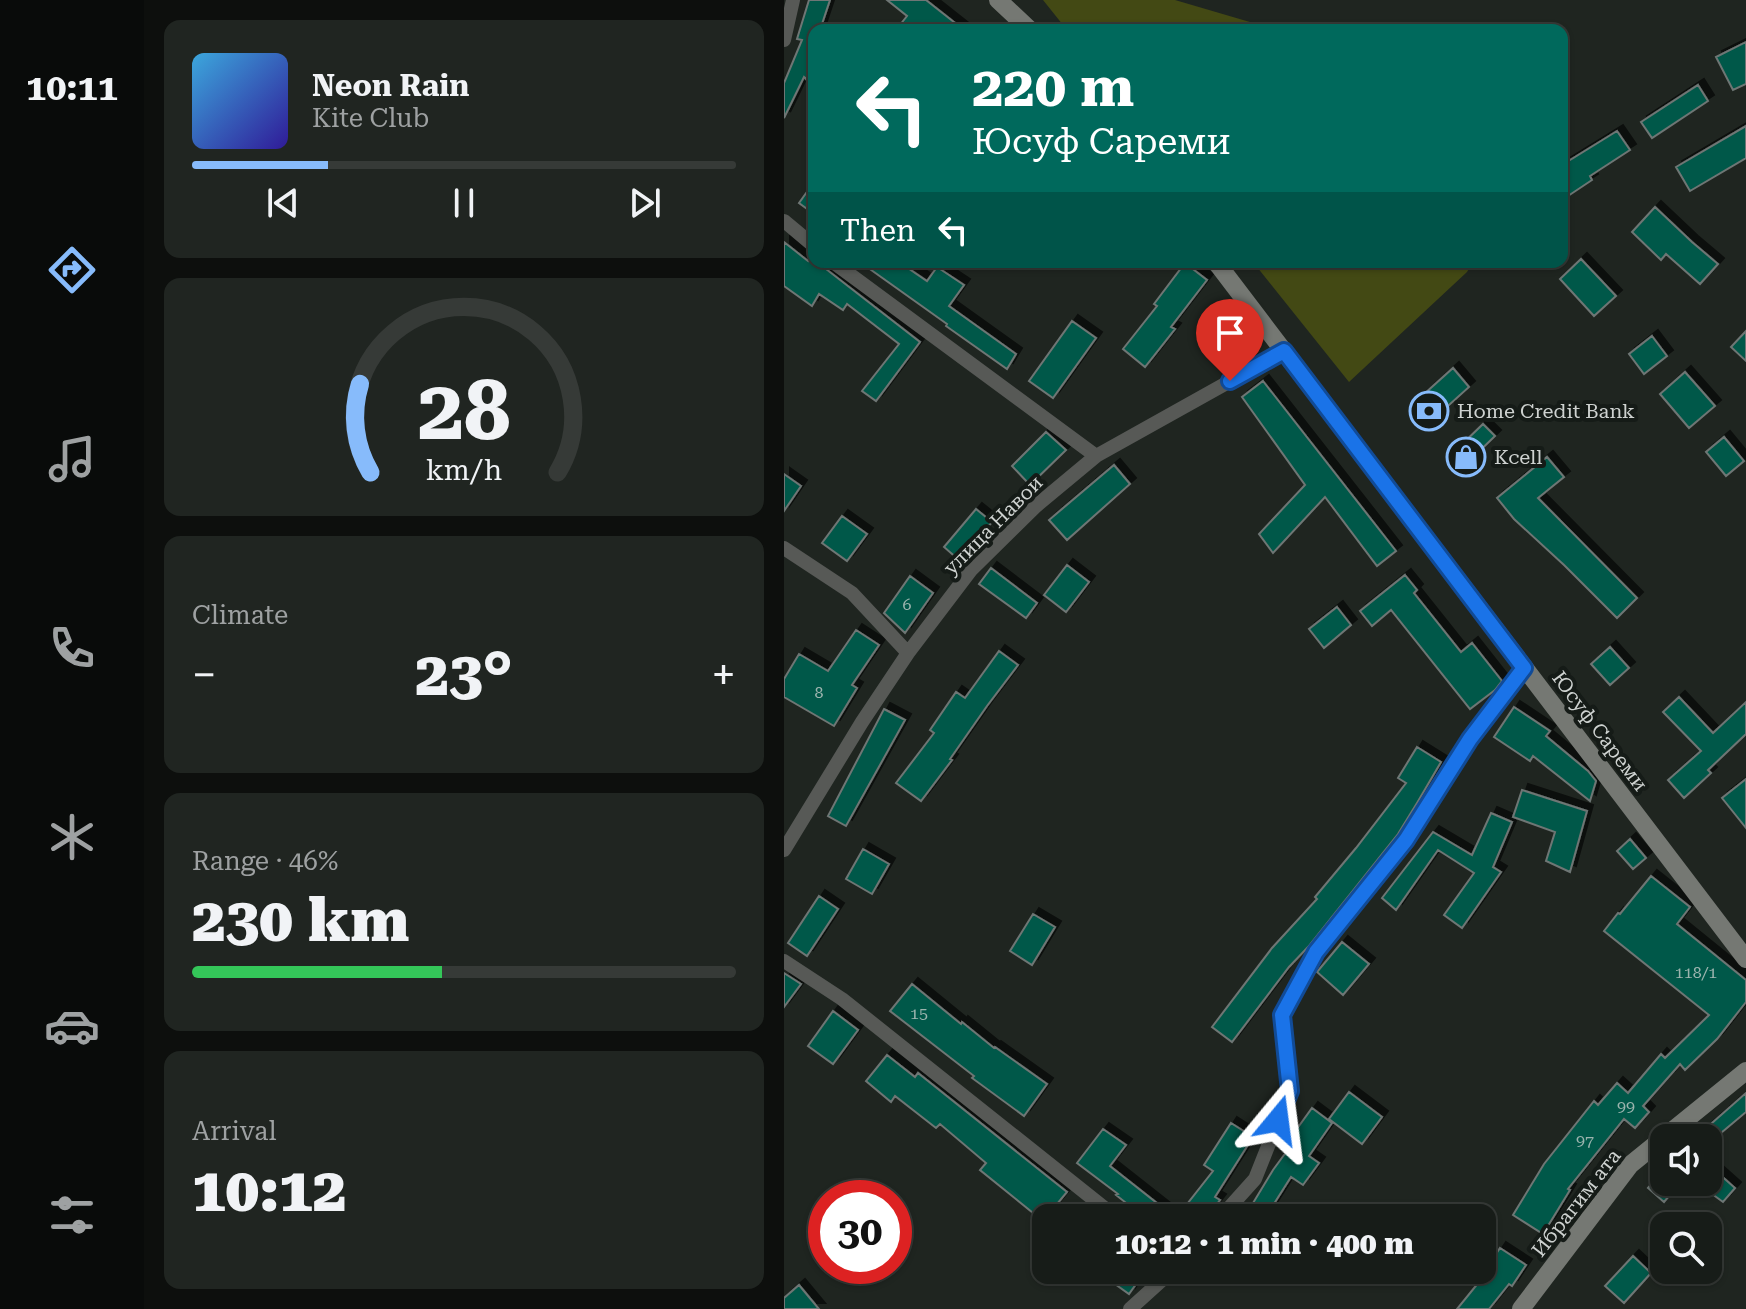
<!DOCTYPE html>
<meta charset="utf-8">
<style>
:root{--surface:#171c18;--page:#202521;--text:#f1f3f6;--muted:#9ea1a2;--line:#363a37;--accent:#87bbfb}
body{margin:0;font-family:"Roboto Serif",serif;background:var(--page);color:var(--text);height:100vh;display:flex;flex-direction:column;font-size:30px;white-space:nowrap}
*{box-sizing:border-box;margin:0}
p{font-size:26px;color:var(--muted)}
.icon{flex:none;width:44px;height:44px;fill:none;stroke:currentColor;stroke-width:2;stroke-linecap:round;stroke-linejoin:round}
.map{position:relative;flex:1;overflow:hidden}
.side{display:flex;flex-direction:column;gap:20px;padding:20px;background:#0d0f0d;width:640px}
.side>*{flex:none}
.hud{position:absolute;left:24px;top:24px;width:760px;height:244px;border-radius:16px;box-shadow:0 2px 6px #0004,0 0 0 2px var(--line);background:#00695c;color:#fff;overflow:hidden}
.tools{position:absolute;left:866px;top:1124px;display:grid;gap:16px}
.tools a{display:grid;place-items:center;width:72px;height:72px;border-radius:16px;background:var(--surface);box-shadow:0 2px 6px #0004,0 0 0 2px var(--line);font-size:40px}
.speed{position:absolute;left:24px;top:1180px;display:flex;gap:16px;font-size:40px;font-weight:700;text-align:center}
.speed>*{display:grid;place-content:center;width:104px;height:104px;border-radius:50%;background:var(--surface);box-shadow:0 2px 6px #0004,0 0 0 2px var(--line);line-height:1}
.speed .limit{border:12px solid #d22;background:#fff;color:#111}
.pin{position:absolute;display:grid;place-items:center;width:68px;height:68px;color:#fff;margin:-82px -34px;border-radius:50% 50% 50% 0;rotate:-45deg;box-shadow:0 0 8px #0007}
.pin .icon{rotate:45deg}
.me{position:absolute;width:88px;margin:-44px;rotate:16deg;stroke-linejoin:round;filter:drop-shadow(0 0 6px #0008)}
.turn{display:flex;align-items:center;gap:28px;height:168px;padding:0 32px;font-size:36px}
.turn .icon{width:104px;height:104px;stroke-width:2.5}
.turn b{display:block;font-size:56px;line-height:68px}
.then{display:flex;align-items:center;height:76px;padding:0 32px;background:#0003;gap:16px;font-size:30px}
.big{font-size:60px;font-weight:800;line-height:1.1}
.side .card{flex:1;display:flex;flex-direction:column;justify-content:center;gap:12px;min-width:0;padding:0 28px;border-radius:16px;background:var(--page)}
.side .dial{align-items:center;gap:0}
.dial svg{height:208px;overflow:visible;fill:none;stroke:var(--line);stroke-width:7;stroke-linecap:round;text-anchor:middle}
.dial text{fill:var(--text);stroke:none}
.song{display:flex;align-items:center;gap:24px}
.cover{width:96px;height:96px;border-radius:12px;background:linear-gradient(135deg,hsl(200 70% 55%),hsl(250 70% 35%))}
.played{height:8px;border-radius:4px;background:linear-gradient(90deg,var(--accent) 25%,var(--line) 25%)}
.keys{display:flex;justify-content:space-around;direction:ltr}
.heat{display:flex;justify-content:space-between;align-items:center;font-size:44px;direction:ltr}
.charge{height:12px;border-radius:6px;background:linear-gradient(90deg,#34c759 46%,var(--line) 0)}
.trip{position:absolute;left:248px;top:1204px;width:464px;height:80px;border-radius:16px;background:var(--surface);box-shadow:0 2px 6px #0004,0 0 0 2px var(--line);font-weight:800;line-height:80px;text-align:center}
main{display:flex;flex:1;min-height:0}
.menu{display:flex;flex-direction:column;width:144px;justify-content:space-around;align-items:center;background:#090b0a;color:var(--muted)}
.menu .icon{width:56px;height:56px}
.menu .active{color:var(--accent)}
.menu b{font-size:36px;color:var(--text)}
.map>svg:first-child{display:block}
.green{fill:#434914}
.building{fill:#035848;stroke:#6e7674;stroke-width:2;filter:url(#shadow)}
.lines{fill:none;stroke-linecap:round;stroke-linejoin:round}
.street{stroke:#575956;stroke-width:14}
.secondary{stroke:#757873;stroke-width:18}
.route-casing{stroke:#114b97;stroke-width:20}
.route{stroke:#1a73e8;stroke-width:14}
.labels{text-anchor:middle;stroke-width:8;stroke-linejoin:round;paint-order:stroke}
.number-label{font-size:16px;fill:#9bb4ae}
.poi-label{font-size:20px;fill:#ced2d0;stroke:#151b17;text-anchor:start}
.street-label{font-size:20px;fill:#ced2d0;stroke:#151b17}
</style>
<main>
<nav class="menu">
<b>10:11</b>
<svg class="icon active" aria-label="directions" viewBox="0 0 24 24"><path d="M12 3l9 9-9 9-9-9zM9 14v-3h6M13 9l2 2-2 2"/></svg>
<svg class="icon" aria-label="music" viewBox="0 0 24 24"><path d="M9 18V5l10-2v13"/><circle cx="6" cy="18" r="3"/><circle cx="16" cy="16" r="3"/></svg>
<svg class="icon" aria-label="phone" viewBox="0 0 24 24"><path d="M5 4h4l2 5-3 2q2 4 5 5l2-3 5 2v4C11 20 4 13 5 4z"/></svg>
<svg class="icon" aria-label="climate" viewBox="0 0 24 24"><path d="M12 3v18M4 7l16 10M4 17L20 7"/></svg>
<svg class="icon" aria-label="car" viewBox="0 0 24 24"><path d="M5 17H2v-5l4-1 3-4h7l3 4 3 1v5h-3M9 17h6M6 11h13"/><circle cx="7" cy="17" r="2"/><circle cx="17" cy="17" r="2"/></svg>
<svg class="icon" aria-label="filters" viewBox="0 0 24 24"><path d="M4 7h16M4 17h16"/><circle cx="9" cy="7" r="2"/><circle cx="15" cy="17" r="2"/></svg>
</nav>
<section class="side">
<div class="card">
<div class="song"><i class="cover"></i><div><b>Neon Rain</b><p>Kite Club</p></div></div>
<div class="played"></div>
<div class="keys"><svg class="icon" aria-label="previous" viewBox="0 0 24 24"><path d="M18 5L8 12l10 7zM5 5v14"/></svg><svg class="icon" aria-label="pause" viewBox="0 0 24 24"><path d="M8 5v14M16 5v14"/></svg><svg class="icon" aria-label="next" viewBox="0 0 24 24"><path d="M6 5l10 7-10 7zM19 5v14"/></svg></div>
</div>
<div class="card dial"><svg viewBox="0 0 100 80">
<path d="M14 69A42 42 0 1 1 86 69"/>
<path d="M14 69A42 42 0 0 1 10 35" stroke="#87bbfb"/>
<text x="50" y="56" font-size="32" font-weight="700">28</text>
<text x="50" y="72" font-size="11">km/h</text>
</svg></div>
<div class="card"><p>Climate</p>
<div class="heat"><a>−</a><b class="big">23°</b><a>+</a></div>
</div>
<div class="card"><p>Range · 46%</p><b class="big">230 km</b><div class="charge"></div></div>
<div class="card"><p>Arrival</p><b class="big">10:12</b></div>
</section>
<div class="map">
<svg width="962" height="1309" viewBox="0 0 962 1309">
<defs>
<filter id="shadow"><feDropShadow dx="6" dy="-6" stdDeviation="0" flood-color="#0009"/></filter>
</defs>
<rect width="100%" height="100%" fill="#1f2520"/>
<!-- green -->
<path class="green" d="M259,0H391L493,30H283Z
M469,262H689L683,272L565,382Z"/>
<!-- building -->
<path class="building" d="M25,0H46L36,30H30V61L22,79L20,77L0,118V83L18,40L13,39Z
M103,0H142L180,30H112L123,16Z
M962,42V84L949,90L932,57Z
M914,85L924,101L868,138L857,122Z
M962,126V158L906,191L892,167Z
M833,131L846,150L806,176L808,180L778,200V165Z
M30,182V214L15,203Z
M871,207L908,242L934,264L916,284L882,254L877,260L848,232Z
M0,242L24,261L26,257L42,269L136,342L92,401L78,391L115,344L63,304L59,310L35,294L28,306L0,286Z
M797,259L832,296L810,316L776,279Z
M76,262H115L143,281L153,267L180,285L165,306L232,354L223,369L162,326L163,324Z
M401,263L423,280L387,327L391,329L361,367L339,349L373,306L370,304Z
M288,321L312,338L269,398L245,381Z
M962,331V361L947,347Z
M868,336L883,356L860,374L845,354Z
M669,368L685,387L645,423L629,404Z
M901,372L931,406L905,428L876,394Z
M479,381L612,551L593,566L541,497L489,553L475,534L521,485L458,397Z
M699,424L711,436L681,465L669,453Z
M262,432L282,450L246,485L228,466Z
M940,437L960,461L942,476L922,452Z
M763,457L780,477L754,498L853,598L833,618L780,565L730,519L713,498Z
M330,465L346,484L283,540L265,520Z
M0,474L17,486L0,511Z
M192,509L208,522L175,560L160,547Z
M58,516L83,534L63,561L38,543Z
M283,565L305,582L282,612L260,595Z
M207,568L253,603L242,618L195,584Z
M621,575L633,590L630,593L677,652L688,643L718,681L711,690L686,709L607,610L588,626L576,611Z
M126,576L149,593L121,633L100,613Z
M553,607L567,625L540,648L525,629Z
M72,630L95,645L68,685L73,688L50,726L0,697V679L15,654L44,671Z
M826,647L845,668L826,685L807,664Z
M215,651L234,665L203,706L166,759L168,760L137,801L112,783L150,733L146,730L172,692L181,698Z
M895,697L929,733L962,702V734L924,770L927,773L900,798L884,780L917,751L879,712Z
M730,707L766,731L762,736L804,771L812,781L806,801L749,756L746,761L710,737Z
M100,709L121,720L62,826L44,816Z
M633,747L657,762L633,803L614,834L524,947L505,967L448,1042L428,1027L488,948L533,899L531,897L572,848L622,783L614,778Z
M962,779V828L938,798Z
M738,790L803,811L786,872L762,861L771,832L729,817Z
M707,813L728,822L709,867L717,872L678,928L660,915L690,873L654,850L612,910L598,898L649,832L688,855Z
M846,839L862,858L849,869L833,851Z
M79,849L105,864L88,894L62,879Z
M867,876L906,907L893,924L962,980V1002L933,1039L901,1070L896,1064L859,1106L865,1112L851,1128L840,1119L784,1189L786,1190L759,1234L729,1215L760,1164L810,1101L814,1105L833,1083L844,1093L877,1054L881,1058L925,1015L820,931L834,913L836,914Z
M35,896L54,909L23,956L4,943Z
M249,914L271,927L248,965L226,951Z
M558,942L585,964L559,995L533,972Z
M0,973L17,984L0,1007Z
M128,984L177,1024L178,1022L210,1048L211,1047L263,1084L240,1116L188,1078L190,1076L106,1011Z
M49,1011L74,1030L49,1064L24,1046Z
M103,1055L131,1077L134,1073L283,1192L259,1221L196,1170L202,1163L156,1124L152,1128L111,1096L107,1102L82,1081Z
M565,1092L598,1117L578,1144L545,1119Z
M962,1093V1112L931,1138H911Z
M528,1108L548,1123L525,1156L535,1163L519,1185L507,1177L481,1218H460L489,1170L511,1140L507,1137Z
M447,1123L469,1137L431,1197L436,1200L422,1218H361L332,1195L334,1194L293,1163L319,1129L342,1145L326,1166L392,1218L429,1171L420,1165Z
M924,1164L951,1188L939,1202L924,1191Z
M880,1169V1182H897L880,1202L864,1188Z
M716,1248L742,1265L728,1286L725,1284L705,1309H673L704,1271L702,1269Z
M849,1256L867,1273L840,1303L821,1286Z
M330,1270H362L345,1294L324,1279Z
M15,1285L35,1309H0V1298Z"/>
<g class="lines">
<!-- street -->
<path class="street" d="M0,40L9,0
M0,221L30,246
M49,262L312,456
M0,548L68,593L124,653
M0,850L78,722L124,653L187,570L252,506L312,456L500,351
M0,961L58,999L333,1218
M436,1218L471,1179L506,1091L498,1015L532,952L622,840L686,739L740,668
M346,1309L389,1270"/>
<!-- secondary -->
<path class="secondary" d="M214,0L246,30
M432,262L962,959
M737,1309L846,1165L962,1071"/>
</g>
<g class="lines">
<!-- route casing -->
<g class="route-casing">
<path id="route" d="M446,381L500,351L740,668L686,739L622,840L532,952L498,1015L506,1091L494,1120"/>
</g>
<!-- route -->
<use href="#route" class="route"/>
</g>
<!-- icons -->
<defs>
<g id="bank-ring" transform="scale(2)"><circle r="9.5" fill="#151b17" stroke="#87bbfb" stroke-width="1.5"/><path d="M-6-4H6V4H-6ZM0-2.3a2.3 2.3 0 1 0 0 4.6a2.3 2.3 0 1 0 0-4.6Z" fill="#87bbfb"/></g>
<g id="shop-ring" transform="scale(2)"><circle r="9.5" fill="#151b17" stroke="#87bbfb" stroke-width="1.5"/><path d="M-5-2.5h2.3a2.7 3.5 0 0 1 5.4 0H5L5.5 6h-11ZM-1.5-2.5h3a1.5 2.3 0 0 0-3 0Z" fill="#87bbfb"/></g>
</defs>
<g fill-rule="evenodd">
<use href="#bank-ring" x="645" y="411"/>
<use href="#shop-ring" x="682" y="457"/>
</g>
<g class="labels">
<!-- number labels -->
<g class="number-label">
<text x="123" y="610">6</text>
<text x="35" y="698">8</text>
<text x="912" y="978">118/1</text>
<text x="135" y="1019">15</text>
<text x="842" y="1112">99</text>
<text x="801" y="1146">97</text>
</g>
<!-- poi labels -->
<g class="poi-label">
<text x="673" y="418">Home Credit Bank</text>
<text x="710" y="464">Kcell</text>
</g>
<!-- street labels -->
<g class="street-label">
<text transform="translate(209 525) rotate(-45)" y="7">улица Навои</text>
<text transform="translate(816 731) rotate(53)" y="7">Юсуф Сареми</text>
<text transform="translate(792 1203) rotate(-52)" y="7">Ибрагим ата</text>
</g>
</g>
</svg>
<div class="tools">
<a><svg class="icon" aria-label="sound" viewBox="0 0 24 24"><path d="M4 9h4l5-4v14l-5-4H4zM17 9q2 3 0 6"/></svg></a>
<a><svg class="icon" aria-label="search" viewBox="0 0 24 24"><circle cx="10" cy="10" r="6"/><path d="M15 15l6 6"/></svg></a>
</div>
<div class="speed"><div class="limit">30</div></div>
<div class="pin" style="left:446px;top:381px;background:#d93025"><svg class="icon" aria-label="arrive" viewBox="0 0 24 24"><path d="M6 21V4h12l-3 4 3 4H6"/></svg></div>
<svg class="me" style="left:494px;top:1120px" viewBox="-20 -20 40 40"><path d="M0-17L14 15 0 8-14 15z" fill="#1a73e8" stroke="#fff" stroke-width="4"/></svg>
<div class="trip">10:12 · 1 min · 400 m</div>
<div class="hud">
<div class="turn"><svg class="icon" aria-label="left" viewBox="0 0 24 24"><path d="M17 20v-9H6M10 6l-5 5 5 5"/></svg><div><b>220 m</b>Юсуф Сареми</div></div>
<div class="then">Then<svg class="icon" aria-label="left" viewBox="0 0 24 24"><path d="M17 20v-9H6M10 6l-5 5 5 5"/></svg></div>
</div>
</div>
</main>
